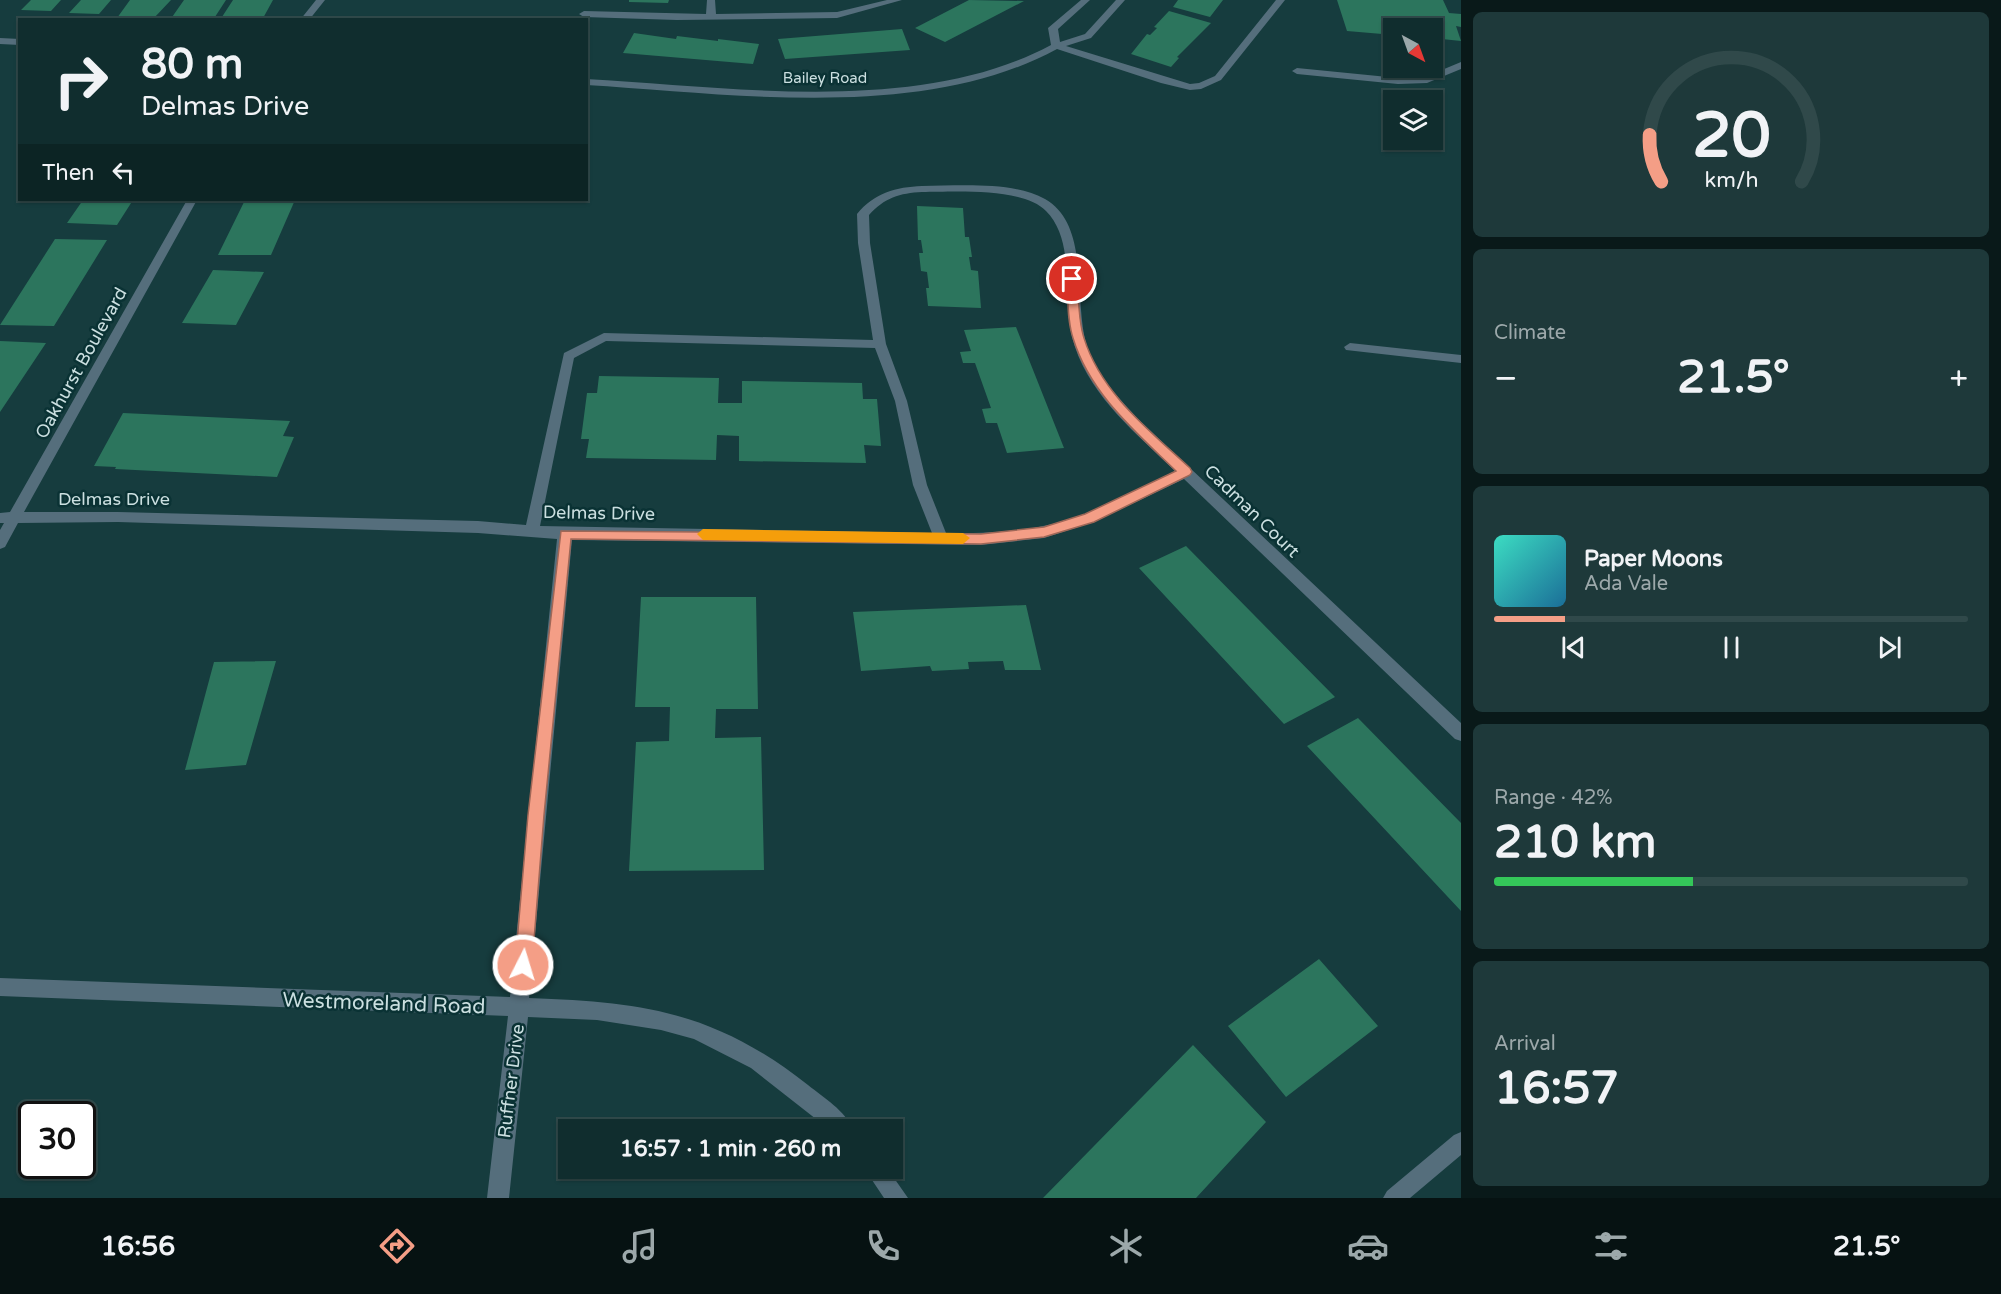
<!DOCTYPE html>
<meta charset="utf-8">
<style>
:root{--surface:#102d2e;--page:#1e393a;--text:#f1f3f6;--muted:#9ca8aa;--line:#30494a;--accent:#f49e86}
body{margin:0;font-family:"Varela Round",sans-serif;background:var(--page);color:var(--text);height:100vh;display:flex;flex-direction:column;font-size:22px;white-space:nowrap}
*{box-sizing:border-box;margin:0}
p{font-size:20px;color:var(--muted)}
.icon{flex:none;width:33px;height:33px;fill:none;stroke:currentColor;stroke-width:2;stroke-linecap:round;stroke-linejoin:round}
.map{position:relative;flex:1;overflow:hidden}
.sheet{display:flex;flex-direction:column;gap:12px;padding:12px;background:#091919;width:540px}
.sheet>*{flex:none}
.banner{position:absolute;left:18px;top:18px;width:570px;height:183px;border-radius:0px;box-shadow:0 2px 4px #0004,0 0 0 2px var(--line);background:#102d2e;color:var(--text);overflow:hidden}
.needle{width:39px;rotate:139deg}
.buttons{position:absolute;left:1383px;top:18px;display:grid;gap:12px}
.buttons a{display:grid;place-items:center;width:60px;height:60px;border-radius:0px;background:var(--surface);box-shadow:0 2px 4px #0004,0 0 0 2px var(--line);font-size:30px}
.speed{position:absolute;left:18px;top:1101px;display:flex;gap:12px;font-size:30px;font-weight:700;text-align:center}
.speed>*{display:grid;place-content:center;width:78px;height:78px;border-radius:50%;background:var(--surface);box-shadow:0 2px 4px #0004,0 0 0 2px var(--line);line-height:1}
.speed .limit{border:3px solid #111;border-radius:9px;background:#fff;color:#111}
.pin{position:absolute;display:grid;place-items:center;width:51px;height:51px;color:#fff;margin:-26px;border:3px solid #fff;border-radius:50%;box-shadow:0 2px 6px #0007}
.me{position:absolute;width:66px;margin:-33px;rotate:5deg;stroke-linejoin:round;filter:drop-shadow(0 0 4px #0008)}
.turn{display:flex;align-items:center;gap:21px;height:126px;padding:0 24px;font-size:27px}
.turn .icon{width:78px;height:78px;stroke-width:2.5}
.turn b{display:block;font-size:42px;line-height:51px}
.then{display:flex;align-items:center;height:57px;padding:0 24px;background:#0003;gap:12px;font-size:22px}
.big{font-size:45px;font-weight:700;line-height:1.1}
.sheet .widget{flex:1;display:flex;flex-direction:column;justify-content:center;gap:9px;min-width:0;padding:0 21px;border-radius:9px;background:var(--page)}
.sheet .dial{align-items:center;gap:0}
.dial svg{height:156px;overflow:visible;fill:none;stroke:var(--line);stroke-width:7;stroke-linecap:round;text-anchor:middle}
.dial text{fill:var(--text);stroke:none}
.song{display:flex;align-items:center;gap:18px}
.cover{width:72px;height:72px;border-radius:9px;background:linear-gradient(135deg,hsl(170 70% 55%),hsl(200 70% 35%))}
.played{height:6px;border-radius:3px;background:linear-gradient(90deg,var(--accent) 15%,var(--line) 15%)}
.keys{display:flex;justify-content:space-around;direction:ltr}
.heat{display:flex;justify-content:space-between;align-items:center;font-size:33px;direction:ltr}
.charge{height:9px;border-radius:4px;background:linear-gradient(90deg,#34c759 42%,var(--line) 0)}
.trip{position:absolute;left:558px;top:1119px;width:345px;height:60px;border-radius:0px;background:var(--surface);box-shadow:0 2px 4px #0004,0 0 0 2px var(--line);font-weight:700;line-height:60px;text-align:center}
.menu{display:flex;height:96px;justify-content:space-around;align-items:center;background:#061212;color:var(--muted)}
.menu .icon{width:42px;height:42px}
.menu .active{color:var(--accent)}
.menu b{font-size:27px;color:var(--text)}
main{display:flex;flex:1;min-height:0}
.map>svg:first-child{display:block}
.building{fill:#2c755d}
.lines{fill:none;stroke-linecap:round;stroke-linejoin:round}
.minor{fill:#556e7c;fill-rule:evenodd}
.route{fill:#f49e86;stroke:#9f6757;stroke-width:1.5}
.slow{fill:#f59e0b}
.labels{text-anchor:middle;stroke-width:5;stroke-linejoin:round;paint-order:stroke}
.far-street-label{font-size:15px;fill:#cbdfe0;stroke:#0a3234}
.street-label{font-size:18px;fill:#cbdfe0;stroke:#0a3234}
.near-street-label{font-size:21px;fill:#cbdfe0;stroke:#0a3234}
</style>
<main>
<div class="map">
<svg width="1461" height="1198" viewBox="0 0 1461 1198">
<rect width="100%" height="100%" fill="#163c3e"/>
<!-- building -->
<path class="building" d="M31,0H61L51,11L21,10Z
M81,0H111L99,14L69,13Z
M130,0H171L154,18H117Z
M184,0H226L213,20H170Z
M233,0H273L262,20H220Z
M629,0H669L668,3L629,2Z
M969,0L1024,1L945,42L915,28Z
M1178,0H1223L1210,17L1173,7Z
M1337,0H1443L1449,13L1461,14V27L1456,26L1461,41L1432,38V28H1394V35L1347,31Z
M1169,11L1211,23L1177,57L1179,58L1171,67L1131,54L1147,34L1150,35L1157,28L1154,27Z
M902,29L910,50L785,59L778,39Z
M634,33L676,39L677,36L718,41V39L759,44L753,64L623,53Z
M83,200H133L117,225L67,223Z
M245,200H295L271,255H218Z
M917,206L963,208L965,237H969L972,257H969L971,270L978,271L981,308L928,306L926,288H929L927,272L921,271L919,253H923L921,240H918Z
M55,239L107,240L54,326L0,325Z
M213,270L264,272L236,325L182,323Z
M1016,327L1064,448L1007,453L997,423H986L982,409L991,408L975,363H963L960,352L971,351L964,330Z
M0,341L46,343L0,412Z
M599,376L719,378L718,403H742V381L862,383L863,399H877L881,446L864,445L866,463L739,461V436L717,435L716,460L586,458L589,439H581L587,393H597Z
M123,413L290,421L283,436L294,437L277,477L115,469L116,467L94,466Z
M1186,546L1335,697L1284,724L1139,568Z
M641,597H756L758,709H716L715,738L761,737L764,870L629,871L636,742L669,741L670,707H635Z
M1026,605L1041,670H1005L1003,661L968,662L969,669L932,671L930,666L861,671L853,612Z
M276,661L246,765L185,770L214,662Z
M1358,718L1461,823V911L1307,746Z
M1319,959L1378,1026L1286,1097L1228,1026Z
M1193,1045L1266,1122L1196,1198H1043Z"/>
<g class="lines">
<!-- minor -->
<path class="minor" d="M316,0H325L309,20H300Z
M707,0H715L716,14L837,12L887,0H902L837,18L677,20L584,17L579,14L584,11L706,14Z
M1081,0H1090L1058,29L1060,42L1085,34L1116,0H1125L1091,38L1066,46L1190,84L1199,83L1215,76L1276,0H1285L1221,80L1201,89L1190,90L1161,83L1057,49C922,122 735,94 586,85V79C732,87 919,116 1051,45L1048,28Z
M0,38L20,39V45L0,44Z
M1461,62V69L1427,83L1398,84L1297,74L1292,71L1297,68L1398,78L1425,77Z
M922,186C958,186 1013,181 1045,199C1092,226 1072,305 1088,349C1098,377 1119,398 1139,420L1461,723V741L1455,739L1184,479L1094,522L1044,538L981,545L572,540L529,998C644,1002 715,1012 808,1085C824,1098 845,1110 853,1130H830L751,1068L694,1039L661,1030L597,1020L528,1017L509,1198H487L508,1016L0,996V978L510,997L557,539L478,533L118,522L18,523L5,547L0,549V530L4,523H0V513L10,512L187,200H197L24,512H118L478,521L526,525L564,353L604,333L873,340L858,243L857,214C874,193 896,187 922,186ZM922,192C954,192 1023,187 1046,211C1060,225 1065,246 1066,266C1068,293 1066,321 1075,347C1092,398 1138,435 1175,471C1133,491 1090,518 1043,526C1012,533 978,533 946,533L927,485L907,401L886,344L870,243L869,215C884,198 900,193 922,192ZM606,341L875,348L895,401L913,485L932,533L540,526L574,358Z
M1350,343L1461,355V363L1346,350L1344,347Z
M1461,1132V1155L1410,1198H1383L1387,1191L1454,1135Z
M864,1168H887L908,1198H884Z"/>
</g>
<!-- route -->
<path class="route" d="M1072,275L1077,279C1079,298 1078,320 1084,338C1101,393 1149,430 1190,468L1192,472L1190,475L1094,522L1044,537L981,544L571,539L544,815L532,965L529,971L523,974L517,971L515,965L528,815L561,531L981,534L1044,527L1085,514L1176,471C1136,432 1090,394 1073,338C1067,320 1068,298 1067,279Z"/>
<!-- slow -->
<path class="slow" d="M703,529L963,533L970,538L963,544L703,540L697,534Z"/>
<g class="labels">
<!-- far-street labels -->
<g class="far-street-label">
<text x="825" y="83">Bailey Road</text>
</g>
<!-- street labels -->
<g class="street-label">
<text transform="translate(81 363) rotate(-61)" y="6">Oakhurst Boulevard</text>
<text x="114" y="505">Delmas Drive</text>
<text transform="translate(1252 511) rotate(44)" y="6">Cadman Court</text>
<text transform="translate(599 513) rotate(1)" y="6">Delmas Drive</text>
<text transform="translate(511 1081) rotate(-83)" y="6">Ruffner Drive</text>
</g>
<!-- near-street labels -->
<g class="near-street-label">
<text transform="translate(384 1003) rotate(2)" y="7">Westmoreland Road</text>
</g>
</g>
</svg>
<div class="buttons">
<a><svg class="needle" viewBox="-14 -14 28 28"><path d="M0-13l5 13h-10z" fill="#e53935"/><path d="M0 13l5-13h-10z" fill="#9ca8aa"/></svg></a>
<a><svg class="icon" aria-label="layers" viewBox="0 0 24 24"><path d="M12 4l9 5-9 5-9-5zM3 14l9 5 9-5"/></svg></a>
</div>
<div class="speed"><div class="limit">30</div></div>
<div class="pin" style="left:1072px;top:279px;background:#d93025"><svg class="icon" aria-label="arrive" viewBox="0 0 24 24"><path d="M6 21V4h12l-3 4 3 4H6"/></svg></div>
<svg class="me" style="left:523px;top:965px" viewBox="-20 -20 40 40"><circle r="17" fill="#f49e86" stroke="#fff" stroke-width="3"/><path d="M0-11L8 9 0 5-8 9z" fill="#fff"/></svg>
<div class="trip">16:57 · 1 min · 260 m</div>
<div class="banner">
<div class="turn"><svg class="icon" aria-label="right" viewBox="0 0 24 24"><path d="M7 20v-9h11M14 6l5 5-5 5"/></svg><div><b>80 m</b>Delmas Drive</div></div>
<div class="then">Then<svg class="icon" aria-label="left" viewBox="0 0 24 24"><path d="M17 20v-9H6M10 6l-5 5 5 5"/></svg></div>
</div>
</div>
<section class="sheet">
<div class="widget dial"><svg viewBox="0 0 100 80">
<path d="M14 69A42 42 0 1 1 86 69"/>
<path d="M14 69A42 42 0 0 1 8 45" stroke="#f49e86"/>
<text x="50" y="56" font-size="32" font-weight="700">20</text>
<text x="50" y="72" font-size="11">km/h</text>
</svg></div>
<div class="widget"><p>Climate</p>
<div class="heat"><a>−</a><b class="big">21.5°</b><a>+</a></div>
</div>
<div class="widget">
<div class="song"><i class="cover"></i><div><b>Paper Moons</b><p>Ada Vale</p></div></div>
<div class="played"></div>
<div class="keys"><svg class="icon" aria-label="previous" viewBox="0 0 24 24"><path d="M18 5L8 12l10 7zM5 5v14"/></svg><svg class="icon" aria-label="pause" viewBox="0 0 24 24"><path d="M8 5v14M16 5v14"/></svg><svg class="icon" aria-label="next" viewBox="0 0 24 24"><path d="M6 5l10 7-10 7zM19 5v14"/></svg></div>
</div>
<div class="widget"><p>Range · 42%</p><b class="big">210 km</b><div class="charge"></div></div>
<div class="widget"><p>Arrival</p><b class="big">16:57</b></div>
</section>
</main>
<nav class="menu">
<b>16:56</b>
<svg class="icon active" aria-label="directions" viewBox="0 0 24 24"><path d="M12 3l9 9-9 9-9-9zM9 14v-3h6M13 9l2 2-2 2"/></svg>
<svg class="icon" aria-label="music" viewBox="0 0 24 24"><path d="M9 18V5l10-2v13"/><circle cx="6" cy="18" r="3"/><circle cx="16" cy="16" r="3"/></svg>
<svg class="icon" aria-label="phone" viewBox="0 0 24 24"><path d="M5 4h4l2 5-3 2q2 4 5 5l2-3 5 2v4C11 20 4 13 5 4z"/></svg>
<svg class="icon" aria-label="climate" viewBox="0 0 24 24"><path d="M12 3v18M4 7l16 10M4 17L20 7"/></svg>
<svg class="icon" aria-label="car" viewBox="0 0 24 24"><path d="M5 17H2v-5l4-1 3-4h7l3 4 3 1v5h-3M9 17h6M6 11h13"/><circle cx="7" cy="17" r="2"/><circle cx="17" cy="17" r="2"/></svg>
<svg class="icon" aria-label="filters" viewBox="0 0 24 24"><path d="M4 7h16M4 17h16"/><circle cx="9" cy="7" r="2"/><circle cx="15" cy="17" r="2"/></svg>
<b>21.5°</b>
</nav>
